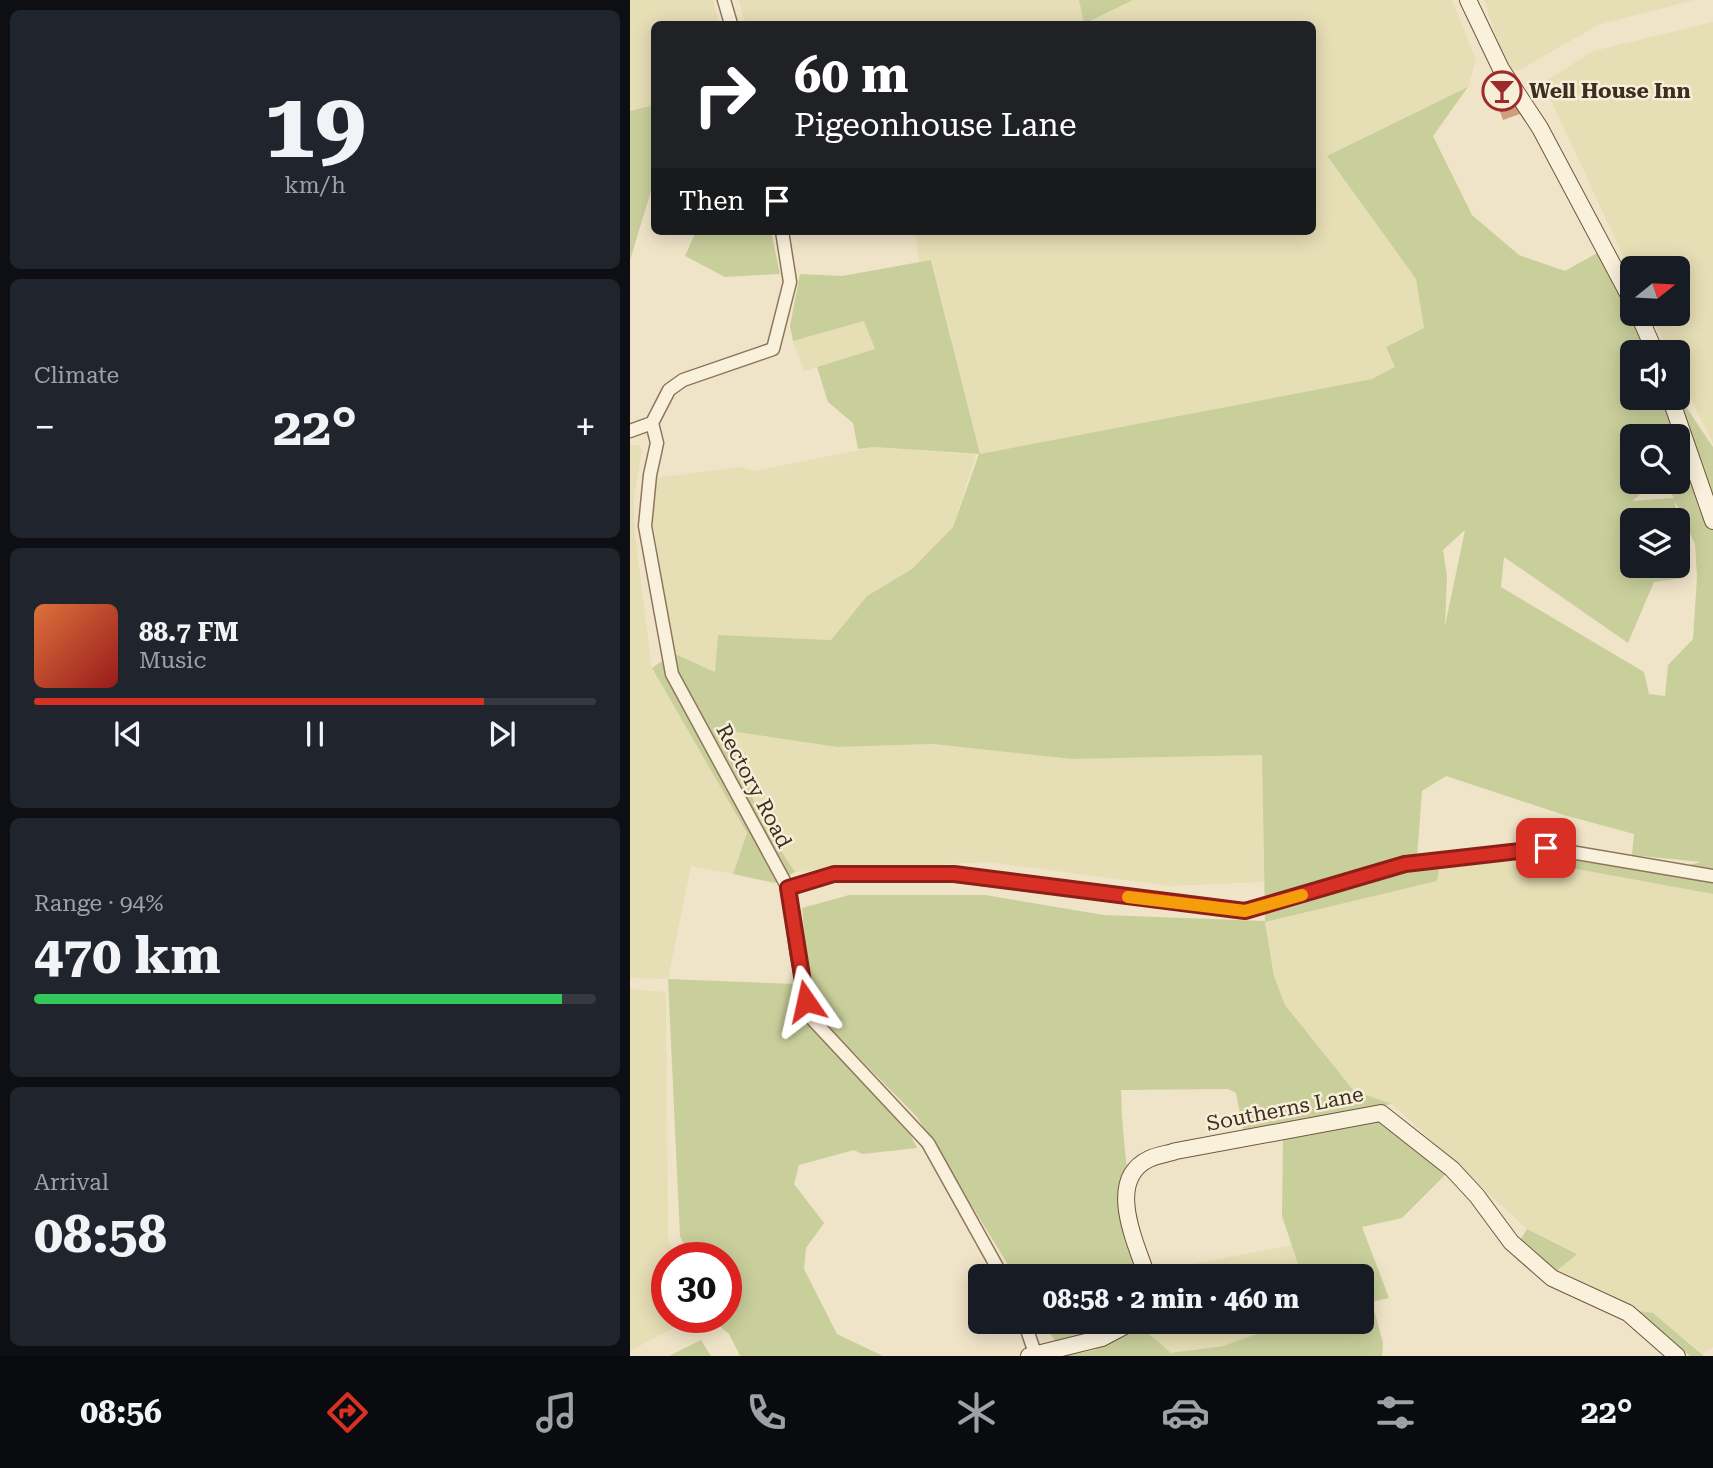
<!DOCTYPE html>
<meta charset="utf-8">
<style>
:root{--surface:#171b24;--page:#20242c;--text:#f1f3f6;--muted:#9ea1a6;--line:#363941;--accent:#d93025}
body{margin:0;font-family:"Roboto Serif",serif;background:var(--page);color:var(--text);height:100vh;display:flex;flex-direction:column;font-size:26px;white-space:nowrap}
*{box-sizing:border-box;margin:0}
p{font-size:23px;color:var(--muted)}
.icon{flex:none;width:38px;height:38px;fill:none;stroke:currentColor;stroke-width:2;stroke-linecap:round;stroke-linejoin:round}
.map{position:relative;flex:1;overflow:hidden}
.side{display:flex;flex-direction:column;gap:10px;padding:10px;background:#0d0f14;width:630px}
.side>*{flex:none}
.banner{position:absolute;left:21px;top:21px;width:665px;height:214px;border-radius:10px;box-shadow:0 4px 18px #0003;background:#202124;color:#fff;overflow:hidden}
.needle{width:46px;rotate:72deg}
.tools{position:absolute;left:990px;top:256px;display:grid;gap:14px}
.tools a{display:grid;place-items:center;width:70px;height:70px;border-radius:10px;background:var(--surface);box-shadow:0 4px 18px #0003;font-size:35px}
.speed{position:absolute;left:21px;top:1242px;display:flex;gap:14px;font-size:35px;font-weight:700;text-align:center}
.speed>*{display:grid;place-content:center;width:91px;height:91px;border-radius:50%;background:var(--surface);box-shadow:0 4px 18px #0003;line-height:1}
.speed .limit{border:10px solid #d22;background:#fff;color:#111}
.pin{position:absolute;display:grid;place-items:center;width:60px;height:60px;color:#fff;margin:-30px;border-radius:14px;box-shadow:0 4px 10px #0006}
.me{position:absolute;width:77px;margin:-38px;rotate:349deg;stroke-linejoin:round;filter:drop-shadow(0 0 5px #0008)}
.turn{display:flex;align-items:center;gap:24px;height:147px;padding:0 28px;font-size:32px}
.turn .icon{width:91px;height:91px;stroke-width:2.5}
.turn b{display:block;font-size:49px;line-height:60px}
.then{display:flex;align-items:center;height:66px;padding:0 28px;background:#0003;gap:14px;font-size:26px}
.big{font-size:52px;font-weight:700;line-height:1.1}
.side .widget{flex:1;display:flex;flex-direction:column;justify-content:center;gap:10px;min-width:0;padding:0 24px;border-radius:10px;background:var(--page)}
.side .dial{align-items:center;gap:0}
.dial b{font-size:91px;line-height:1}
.song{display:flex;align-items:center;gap:21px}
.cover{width:84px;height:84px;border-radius:10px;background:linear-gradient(135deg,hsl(20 70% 55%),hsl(0 70% 35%))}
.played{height:7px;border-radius:4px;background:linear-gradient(90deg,var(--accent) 80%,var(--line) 80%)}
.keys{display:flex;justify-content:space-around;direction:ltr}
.heat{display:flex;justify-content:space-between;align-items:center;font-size:38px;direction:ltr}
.charge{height:10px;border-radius:5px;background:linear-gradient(90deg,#34c759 94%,var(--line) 0)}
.trip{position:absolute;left:338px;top:1264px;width:406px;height:70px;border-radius:10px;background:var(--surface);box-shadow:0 4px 18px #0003;font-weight:700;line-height:70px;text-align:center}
.tab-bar{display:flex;height:112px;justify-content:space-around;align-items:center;background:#090b0e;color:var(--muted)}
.tab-bar .icon{width:49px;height:49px}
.tab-bar .current{color:var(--accent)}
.tab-bar b{font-size:32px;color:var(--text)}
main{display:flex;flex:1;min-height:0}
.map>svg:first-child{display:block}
.farmland{fill:#e6deb5}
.green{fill:#c9cf9b;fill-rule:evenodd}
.building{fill:#cf9f7d}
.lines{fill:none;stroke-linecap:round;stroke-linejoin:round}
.street-casing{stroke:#8d765c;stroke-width:15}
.secondary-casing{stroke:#6f573f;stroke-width:18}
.street{stroke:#faf1dc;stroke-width:12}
.secondary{stroke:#faf1dc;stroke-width:16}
.route-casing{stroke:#8d1f18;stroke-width:18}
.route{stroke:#d93025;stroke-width:12}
.slow{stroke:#f59e0b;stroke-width:12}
.labels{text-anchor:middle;stroke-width:5;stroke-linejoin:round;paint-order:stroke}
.poi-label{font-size:21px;font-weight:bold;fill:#3d2e20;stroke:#f7eed8;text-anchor:start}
.street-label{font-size:21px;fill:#3d2e20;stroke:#f7eed8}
</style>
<main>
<section class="side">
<div class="widget dial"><b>19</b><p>km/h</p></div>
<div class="widget"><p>Climate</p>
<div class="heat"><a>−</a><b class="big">22°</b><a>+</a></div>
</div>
<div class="widget">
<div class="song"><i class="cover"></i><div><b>88.7 FM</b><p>Music</p></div></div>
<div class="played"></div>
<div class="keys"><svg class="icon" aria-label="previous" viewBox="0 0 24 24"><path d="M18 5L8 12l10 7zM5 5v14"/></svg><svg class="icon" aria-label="pause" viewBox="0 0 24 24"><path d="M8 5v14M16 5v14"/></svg><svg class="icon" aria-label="next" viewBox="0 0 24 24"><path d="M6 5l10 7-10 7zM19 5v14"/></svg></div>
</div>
<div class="widget"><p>Range · 94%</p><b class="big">470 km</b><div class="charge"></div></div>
<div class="widget"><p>Arrival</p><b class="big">08:58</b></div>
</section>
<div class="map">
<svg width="1083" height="1356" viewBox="0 0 1083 1356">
<rect width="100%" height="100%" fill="#f0e4c8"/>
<!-- farmland -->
<path class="farmland" d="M0,0H83L89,24H24V105L0,111Z
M109,0H449L455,24L503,0H822L846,60L838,87L697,157L786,279L794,328L756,347L765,367L742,379L350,454L302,260L289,262L285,231H682V24H115Z
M854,0H1064L968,25L889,70L877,69Z
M1083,22V444L1048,372V352H1039L1020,313H1048V268H1003V277L913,83L963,51Z
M235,321L245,349L174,371L163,341Z
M0,445H9L12,451L4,499L5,535L22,668L117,833L103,874L61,866L38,979L0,978Z
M244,447L346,455L323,527L282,569L237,596L201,640L88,635L86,672L43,653L20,502L25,478L111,467L124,471Z
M100,731L207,747L303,744L442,759L632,755L634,882L540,886L357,862L165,872L130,819Z
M924,857L926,865L1083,894V1347L1073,1354L1023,1313L1007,1311L924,1273L947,1253L897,1229L762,1104L724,1091L655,1005L644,976L635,921L807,881L809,868Z
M0,989L36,992L38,1240L47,1258H37V1318H62L0,1351Z
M662,1245L672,1276H523L522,1272Z
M517,1321H663L593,1346L541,1354L512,1326Z"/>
<!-- green -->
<path class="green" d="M449,0H503L454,24Z
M838,87L803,136L842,215L889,255L935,271L969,252L1020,352H1003V397H1048V395L1083,447V894L925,865L924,857L1027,873L1071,862L1002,855L1004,834L934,815L816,776L792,791L787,857L809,868L807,881L635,922L644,976L655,1005L724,1091L762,1104L613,1130L606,1093L598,1089L491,1090C492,1151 504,1214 510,1276H385L287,1117L189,1017L177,967L172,908L219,895H355L474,915L635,921L632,755L442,759L303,744L207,747L100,731L130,819L165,872L145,883L103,874L117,833L22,668L43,653L85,672L88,635L201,640L237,596L282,569L323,527L349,454L244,447L228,449L223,423L198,402L187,367L245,349L234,321L163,341L160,326L170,274L212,276L301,260L350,454L742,379L765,367L756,347L794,328L786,279L697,156ZM1003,436H1048V481H1034L1044,498L1002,501L1024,483L1003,481ZM1045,501L1065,544L1067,577L1063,639L1038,665L1035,696L1019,694L1014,672L871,587L874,557L998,643L1024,582L1054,578L1048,530V565H1003V520H1047ZM835,530L815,626L817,576L813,550Z
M24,105V189L22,188L0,260V111Z
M66,231H141L150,274L95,277L55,256Z
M38,979L167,984L176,1020L281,1136L287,1148L232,1154L224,1150L169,1165L164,1184L194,1223L176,1248L174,1269L207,1334L253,1356H110L99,1334L80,1318H96V1258H60L50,1236Z
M749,1119L819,1171L772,1218L732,1227L759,1298L742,1302L753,1343L752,1356H433L464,1350L510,1326L541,1353L593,1346L663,1321H732V1276H672L652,1216L653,1139Z
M897,1229L947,1254L924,1273L889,1242Z
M1007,1311L1023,1313L1074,1356H1060Z
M413,1321H487L428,1346Z
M71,1340L81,1356H39Z"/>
<!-- building -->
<path class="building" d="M872,74L890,114L873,120L858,79Z"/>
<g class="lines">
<!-- street casing -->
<g class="street-casing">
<path id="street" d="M94,0L101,24
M22,423L27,443L20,475L15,526L42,674L158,888L167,955L176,1001L183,1020L298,1143L372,1276
M22,423L39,390L53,380L143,349L160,282L152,231
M0,431L22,423
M158,888L203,874H324L615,911L775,864L917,848L1083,876
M394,1321L406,1356"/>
</g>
<!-- secondary casing -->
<g class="secondary-casing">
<path id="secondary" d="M838,0L871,69L910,128L1003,303
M1008,313L1025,352
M1040,397L1083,521
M517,1276C506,1243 475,1180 519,1159C527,1155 537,1154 546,1151L751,1113L822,1169L847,1196L881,1242L922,1278L998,1313L1047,1356
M399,1356L472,1338L504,1321"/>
</g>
<!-- street -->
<use href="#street" class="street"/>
<!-- secondary -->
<use href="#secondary" class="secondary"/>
</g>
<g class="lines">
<!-- route casing -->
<g class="route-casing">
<path id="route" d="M176,1001L158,888L204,874H324L615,911L775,864L916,848"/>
</g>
<!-- route -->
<use href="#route" class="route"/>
<!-- slow -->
<path class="slow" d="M498,897L615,911L672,895"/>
</g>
<!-- icons -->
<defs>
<g id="bar-ring" transform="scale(2.0125)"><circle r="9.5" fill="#f7eed8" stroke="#9e2a2b" stroke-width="1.5"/><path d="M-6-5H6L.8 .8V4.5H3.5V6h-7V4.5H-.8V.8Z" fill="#9e2a2b"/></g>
</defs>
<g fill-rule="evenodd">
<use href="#bar-ring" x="872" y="91"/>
</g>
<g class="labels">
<!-- poi labels -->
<g class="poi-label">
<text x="899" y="98">Well House Inn</text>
</g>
<!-- street labels -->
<g class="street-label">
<text transform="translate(124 786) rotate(62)" y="7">Rectory Road</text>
<text transform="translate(655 1109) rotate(-11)" y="7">Southerns Lane</text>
</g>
</g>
</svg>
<div class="tools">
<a><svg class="needle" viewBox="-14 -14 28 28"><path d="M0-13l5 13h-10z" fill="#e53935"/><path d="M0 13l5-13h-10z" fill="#9ea1a6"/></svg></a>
<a><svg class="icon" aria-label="sound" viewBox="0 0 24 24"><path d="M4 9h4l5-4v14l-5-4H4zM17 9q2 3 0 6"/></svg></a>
<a><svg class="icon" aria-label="search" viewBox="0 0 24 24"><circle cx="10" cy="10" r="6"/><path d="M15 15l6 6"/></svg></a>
<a><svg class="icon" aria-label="layers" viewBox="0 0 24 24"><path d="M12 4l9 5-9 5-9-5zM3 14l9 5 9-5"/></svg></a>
</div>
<div class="speed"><div class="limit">30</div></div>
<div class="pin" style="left:916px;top:848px;background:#d93025"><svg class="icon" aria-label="arrive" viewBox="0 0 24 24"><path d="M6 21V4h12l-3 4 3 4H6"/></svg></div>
<svg class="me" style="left:176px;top:1001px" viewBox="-20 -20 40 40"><path d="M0-17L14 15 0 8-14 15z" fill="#d93025" stroke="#fff" stroke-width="4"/></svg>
<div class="trip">08:58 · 2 min · 460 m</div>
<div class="banner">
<div class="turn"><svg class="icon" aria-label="right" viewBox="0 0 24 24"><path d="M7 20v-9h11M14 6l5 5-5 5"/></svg><div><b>60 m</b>Pigeonhouse Lane</div></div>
<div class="then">Then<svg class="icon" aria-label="arrive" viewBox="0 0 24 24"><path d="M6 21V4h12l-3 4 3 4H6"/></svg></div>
</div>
</div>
</main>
<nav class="tab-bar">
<b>08:56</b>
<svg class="icon current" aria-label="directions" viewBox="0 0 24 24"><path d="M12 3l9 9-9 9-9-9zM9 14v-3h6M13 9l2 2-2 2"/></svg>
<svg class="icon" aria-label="music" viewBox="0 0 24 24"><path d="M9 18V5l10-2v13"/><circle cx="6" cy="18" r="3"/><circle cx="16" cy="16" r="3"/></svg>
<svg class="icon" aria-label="phone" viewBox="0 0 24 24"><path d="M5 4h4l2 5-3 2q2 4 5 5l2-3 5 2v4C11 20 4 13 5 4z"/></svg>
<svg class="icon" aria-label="climate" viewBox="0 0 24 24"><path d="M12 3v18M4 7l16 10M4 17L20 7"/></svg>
<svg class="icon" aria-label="car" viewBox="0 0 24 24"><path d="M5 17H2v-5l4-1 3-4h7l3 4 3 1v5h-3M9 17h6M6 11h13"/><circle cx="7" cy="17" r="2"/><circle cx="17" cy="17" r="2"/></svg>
<svg class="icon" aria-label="filters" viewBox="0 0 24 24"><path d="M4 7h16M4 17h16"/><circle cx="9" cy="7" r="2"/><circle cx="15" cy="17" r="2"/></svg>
<b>22°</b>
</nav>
